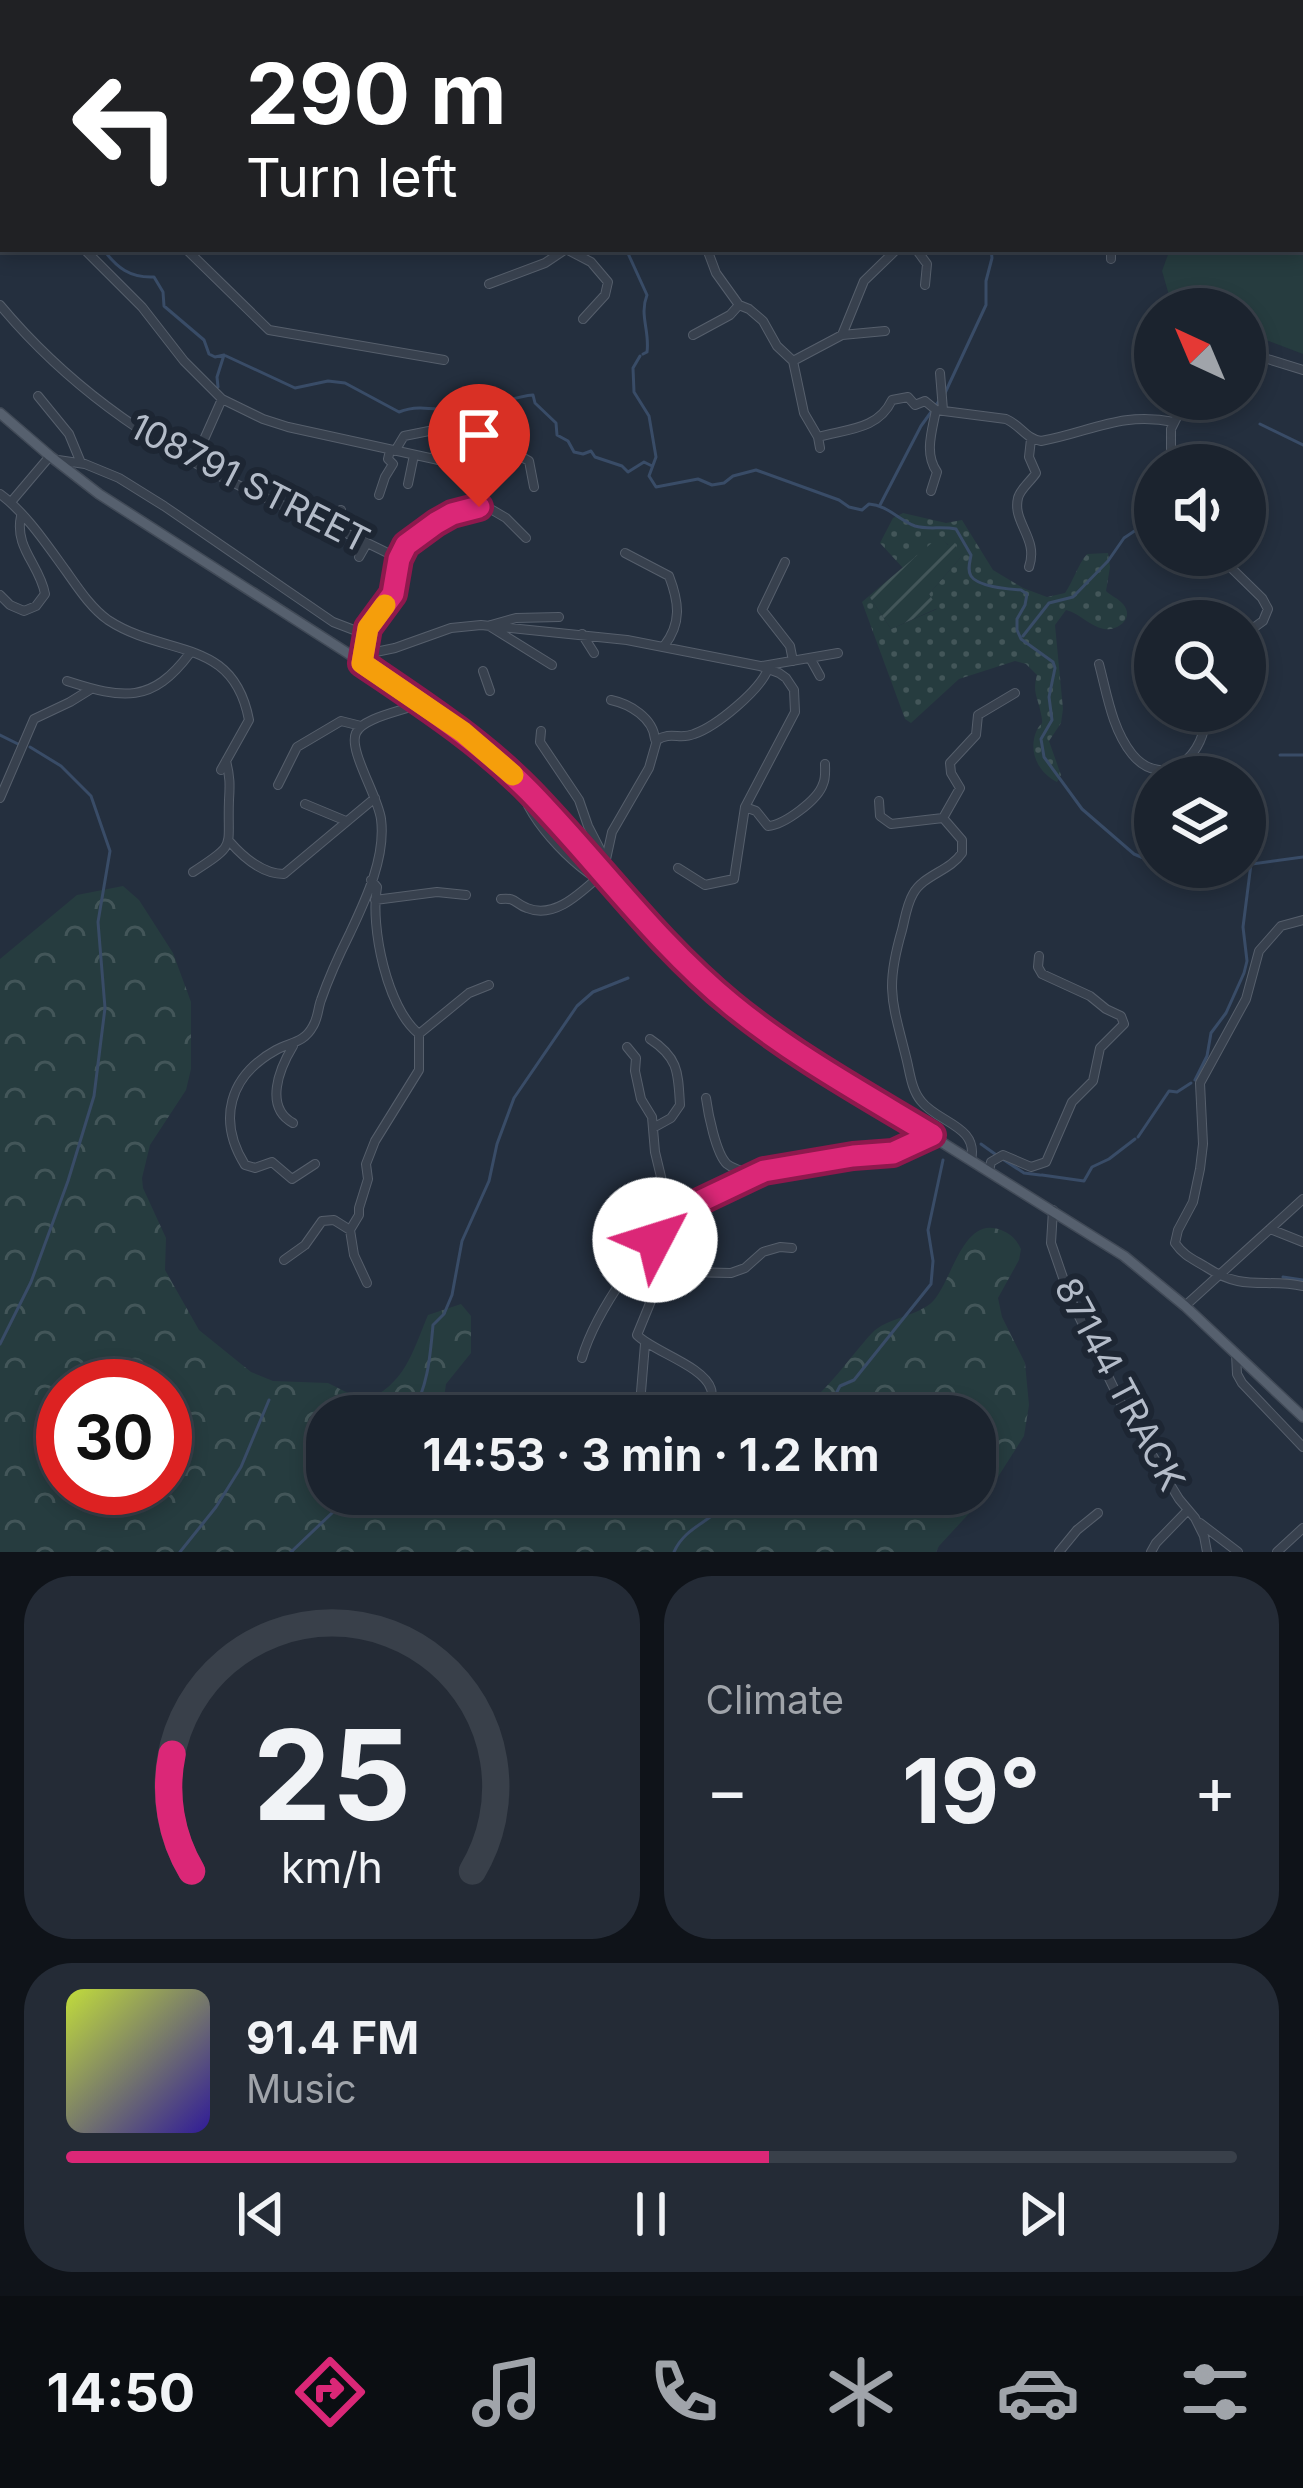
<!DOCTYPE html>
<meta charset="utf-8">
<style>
:root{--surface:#1b232e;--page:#242b36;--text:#f1f3f6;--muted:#a0a4aa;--line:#39404a;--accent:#db2777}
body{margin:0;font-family:Inter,sans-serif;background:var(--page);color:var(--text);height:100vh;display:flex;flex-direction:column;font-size:45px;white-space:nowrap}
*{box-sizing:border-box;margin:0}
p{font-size:39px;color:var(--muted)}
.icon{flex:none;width:66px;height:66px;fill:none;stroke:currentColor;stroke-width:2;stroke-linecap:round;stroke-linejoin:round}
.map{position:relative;height:1552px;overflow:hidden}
.details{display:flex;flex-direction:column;gap:24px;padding:24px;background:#0f1319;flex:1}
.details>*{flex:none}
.guide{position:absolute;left:0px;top:0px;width:1305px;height:252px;box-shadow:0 6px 18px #0003,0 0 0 3px var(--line);background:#202124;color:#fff;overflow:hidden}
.needle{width:78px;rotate:316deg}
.controls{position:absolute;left:1134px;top:288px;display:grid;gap:24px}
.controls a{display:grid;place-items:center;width:132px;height:132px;border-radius:50%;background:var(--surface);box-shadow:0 6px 18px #0003,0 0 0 3px var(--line);font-size:60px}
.speed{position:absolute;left:36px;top:1359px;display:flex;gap:24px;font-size:60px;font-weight:700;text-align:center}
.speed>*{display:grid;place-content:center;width:156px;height:156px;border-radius:50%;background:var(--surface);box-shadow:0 6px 18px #0003,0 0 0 3px var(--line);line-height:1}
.speed .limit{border:18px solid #d22;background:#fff;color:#111}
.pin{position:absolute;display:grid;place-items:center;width:102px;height:102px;color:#fff;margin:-123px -51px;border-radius:50% 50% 50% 0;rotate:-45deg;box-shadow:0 0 12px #0007}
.pin .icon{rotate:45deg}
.me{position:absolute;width:132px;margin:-66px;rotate:50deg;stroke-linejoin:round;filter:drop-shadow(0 0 9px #0008)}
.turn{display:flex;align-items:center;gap:42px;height:252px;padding:0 48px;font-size:54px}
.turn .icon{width:156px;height:156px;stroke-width:2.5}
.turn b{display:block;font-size:84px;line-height:102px}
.big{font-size:90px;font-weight:700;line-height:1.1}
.details .widget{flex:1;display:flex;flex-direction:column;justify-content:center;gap:18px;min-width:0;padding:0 42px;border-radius:48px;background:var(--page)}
.details .dial{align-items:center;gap:0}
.dial svg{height:312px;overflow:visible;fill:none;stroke:var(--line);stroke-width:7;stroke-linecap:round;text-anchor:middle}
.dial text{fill:var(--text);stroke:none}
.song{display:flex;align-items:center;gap:36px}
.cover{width:144px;height:144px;border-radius:18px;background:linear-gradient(135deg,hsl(70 70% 55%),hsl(250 70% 35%))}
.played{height:12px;border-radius:6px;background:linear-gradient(90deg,var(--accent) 60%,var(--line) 60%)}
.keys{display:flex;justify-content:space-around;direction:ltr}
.heat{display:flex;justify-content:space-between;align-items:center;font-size:66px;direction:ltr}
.details .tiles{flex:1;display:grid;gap:24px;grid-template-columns:1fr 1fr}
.widget:last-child{grid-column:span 2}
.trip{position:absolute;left:306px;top:1395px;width:690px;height:120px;border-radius:48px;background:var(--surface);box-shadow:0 6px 18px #0003,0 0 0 3px var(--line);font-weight:700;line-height:120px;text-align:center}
.tab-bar{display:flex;height:192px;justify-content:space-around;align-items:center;background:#0b0e12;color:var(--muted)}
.tab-bar .icon{width:84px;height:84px}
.tab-bar .active{color:var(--accent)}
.tab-bar b{font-size:54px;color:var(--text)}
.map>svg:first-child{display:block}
.grass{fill:url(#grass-dots)}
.forest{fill:url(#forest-crowns);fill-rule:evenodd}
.garden{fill:url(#garden-furrows)}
.pitch{fill:#263c3f}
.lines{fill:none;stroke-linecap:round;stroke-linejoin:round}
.stream{stroke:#394c67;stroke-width:3}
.minor-casing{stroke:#565f6c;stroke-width:10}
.major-casing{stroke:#414a57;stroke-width:12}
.minor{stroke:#38414e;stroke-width:8}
.major{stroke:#56606e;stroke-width:9}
.route-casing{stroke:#8e194d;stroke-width:30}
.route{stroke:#db2777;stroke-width:21}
.slow{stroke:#f59e0b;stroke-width:21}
.labels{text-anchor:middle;stroke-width:12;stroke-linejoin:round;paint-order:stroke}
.street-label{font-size:36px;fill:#b4bcc9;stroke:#1d2633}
</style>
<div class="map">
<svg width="1303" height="1552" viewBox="0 0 1303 1552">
<defs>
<pattern id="grass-dots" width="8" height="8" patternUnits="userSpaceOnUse" patternTransform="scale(3)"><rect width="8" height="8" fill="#263c3f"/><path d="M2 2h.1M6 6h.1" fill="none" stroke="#435659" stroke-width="1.8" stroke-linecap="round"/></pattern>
<pattern id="forest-crowns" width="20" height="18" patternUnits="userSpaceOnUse" patternTransform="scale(3)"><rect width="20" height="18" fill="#263c3f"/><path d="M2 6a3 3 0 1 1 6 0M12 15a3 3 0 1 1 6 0" fill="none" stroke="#435659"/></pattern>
<pattern id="garden-furrows" width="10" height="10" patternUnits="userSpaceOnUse" patternTransform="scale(3)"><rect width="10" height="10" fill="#263c3f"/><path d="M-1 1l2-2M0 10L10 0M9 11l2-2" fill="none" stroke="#435659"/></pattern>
</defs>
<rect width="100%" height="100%" fill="#242f3e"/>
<!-- grass -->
<path class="grass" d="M903,513L946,523L962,520L993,570L1023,588L1047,597L1065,593C1074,580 1077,566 1087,554L1108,553L1110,567L1106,591C1111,596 1118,598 1123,604C1135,618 1118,631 1104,629C1089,626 1081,614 1066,610L1055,625L1063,709L1061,723L1049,741L1061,775L1057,782C1039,773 1028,753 1036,732C1041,720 1044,728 1041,714C1038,697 1032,693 1037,675L1026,664L1015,661L959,679L911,723L905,719L862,602L869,596L891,629L937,609L929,594L961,557L940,537L903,568L880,543L893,518Z"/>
<!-- forest -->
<path class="forest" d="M123,886L139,900L173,953L191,1002V1069L186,1090L150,1145L142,1178L143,1188L166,1238L165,1270L199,1330L251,1372L273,1381L328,1383L364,1401C405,1385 412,1353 428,1315L461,1304L471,1316V1353L446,1384L443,1405L450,1416H327V1494H975V1416H785C817,1408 849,1357 872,1333C887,1318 913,1317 930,1304C952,1286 961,1214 1001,1230C1011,1234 1017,1240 1021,1249L1019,1260L998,1298L1002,1317L1025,1363L1029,1405L1024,1436L987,1494L939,1546L936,1552H0V959L77,895ZM63,1386H165V1488H63Z"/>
<!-- garden -->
<path class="garden" d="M940,536L948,545L954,541L961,557L929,594L938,608L891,629L869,596Z"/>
<!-- pitch -->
<path class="pitch" d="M1302,65L1303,66V354L1258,337L1254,343L1245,338V309H1189L1170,299L1162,271L1170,249H1302Z"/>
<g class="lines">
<!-- stream -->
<path class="stream" d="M535,0L536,3
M1075,0L1080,3
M80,3L81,0
M1172,3L1174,0
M103,249C117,268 130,278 154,277L163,292L164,306L204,340L209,354L215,357L224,355L295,388L328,381L345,383L399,412C418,404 436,410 457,411C484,413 506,397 533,395L535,403L556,423L557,435L568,441L574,452L583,454L591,451L595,457L622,466L628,472L644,462L652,466
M626,249L647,295C639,315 650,331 647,352L643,354
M640,356L633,368L634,392L649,416L656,457L649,476L656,487L698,479L712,485L724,483L733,476L756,470L839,500L849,507L862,510L869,504C887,505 899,520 915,526C927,530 942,526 956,529L971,555C970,562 967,570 971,576C978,587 1009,589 1021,590L1027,594L1025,605L1017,619V630L1021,639L1053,662L1055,668L1049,697L1052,720L1041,739L1044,757L1082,809L1134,854L1155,863
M218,387L217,377L224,355
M945,393L986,305V281L992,258L991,249
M1260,424L1303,445
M880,505L921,426L939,401
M1023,636L1049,603L1073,597L1108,561L1124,538L1136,530
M0,735L20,745
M1280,755H1303
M1252,864L1303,857
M1164,867L1197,887L1224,882L1244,867
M1195,1080L1207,1056L1211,1033L1226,1013L1244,973L1247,961L1243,927L1251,864
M1138,1137L1169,1091L1177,1092L1191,1083
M981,1144L995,1154
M1004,1160L1024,1173L1040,1175
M1042,1175L1084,1181L1092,1167L1109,1159L1135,1139
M1283,1277L1303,1280
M0,1344L31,1282L68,1181L94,1096L105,1008L98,922L110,851L91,796L61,766L30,747
M411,1416C428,1386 430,1358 433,1325L444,1314L452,1295L462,1241L489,1181L497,1144L514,1098L577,1006L593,992L628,978
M824,1416L840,1386L854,1380L931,1284L933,1261L928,1230L943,1160
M180,1552L216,1507L241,1467L269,1400
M291,1552L352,1494
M674,1552C686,1524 719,1520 732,1494"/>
<!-- minor casing -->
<g class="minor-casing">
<path id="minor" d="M263,0L274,3
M733,0L734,3
M855,0L862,3
M1186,0L1189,3
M67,3L68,0
M165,3L167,0
M221,3L222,0
M442,3L444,0
M1040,3L1041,0
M1233,3L1236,0
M1302,29L1303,28
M1302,56L1303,57
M0,57H3
M84,249L142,307L184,361L222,399L263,419L288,427L457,464C478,472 492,485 479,507L437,523L406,546L399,559L393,594L369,628L363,663
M186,249L269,330L444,360
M707,249L716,273L739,305L749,309L763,321L777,346L793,361
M916,249L927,264L925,285
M1111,259V249
M489,284L545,263L566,249L591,262L608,282L605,295L583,319
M0,305C66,384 147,442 240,486C292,511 347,531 399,559
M693,335L730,315L739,305
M842,335L864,281L897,249
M1245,352L1303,370
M940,373L943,410
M1155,375V374
M38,396L69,434L81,463
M818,437C846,429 878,430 892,400L908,397L915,405L925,401L936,410L1006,419C1020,425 1026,439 1041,441C1091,432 1121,411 1174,422
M488,446L505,448L529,461L534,487
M820,448L818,437L804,413L793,361L842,335L885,331
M395,451L404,436L429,431L443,434L434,458
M473,454L488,446L484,437
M58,460L85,464L119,478L164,506L333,622L367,635
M194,462L222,399
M1171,465V429L1186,399
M408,484L414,455
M931,491L937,472C924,454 932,431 936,410
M0,494C26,513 47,545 66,571C78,588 91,608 108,620C166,658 233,636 249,720L221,770
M379,495L385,477L393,464L388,459L390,450
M11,502L50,456
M482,504L506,518L526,538
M333,528L341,510
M625,553L669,576C679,602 682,623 664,646
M1218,555L1262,598L1268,609L1263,621L1245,634
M359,557L367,543
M785,562L762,610L790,646L793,661
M1029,567C1039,538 1012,523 1018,498C1020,489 1031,481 1036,473L1029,457L1031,439
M0,595L10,605L24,611L36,606L45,594C40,565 14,548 21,516
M491,625L516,618L559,617
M491,627L552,665
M582,634L594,653
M366,654L395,648L451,628L481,625L627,640L760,666L779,673L786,678L794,690L795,712L745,807L734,879L705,885L678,868
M810,658L820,676
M1099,664C1107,694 1112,729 1132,754C1164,793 1209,754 1205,711
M762,666L838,653
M483,671L490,691
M67,681C123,699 152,704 190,653
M611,700C630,704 653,718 655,739
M541,731L540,742L579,800L588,826L604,857
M520,784C526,819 583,879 617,888
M278,785L297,747L341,721L361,726
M0,798L34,719L70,702L91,689
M879,801L880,816L891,824L943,818
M305,804L346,821
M745,807L756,811L768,826C784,825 818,800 823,784C826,778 825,771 825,764
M230,842C243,857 263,874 284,874L375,798
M193,872C238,843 227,849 229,800C230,785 230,776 226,761
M501,899C516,897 515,904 527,908C556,920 583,890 603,873L612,832L649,768L657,740C671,731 680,740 694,734C717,726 760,690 768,669
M375,900L437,892L466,895
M1303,920L1281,926L1259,951L1246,999L1200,1083L1203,1144L1200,1169L1193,1202L1178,1230L1175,1243C1184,1256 1193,1259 1206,1267C1244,1292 1263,1278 1303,1286
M419,1034L469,993L489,985
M650,1039C679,1058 678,1073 680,1105L671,1118L653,1128
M293,1046C279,1069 264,1107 293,1123
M627,1047L636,1058L635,1071L641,1099L652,1117L655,1152L662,1181L653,1230L654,1240
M706,1098C708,1113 716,1154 727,1164C734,1170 746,1172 755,1174
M971,1160C979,1126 938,1123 921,1101C911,1089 910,1072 906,1057C892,1001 885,988 902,930C905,918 907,904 913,894C923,875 950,871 962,853V840L943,818L960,788L951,773L950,763L976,735L978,715L1015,693
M315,1164L292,1179L272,1162L255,1168L245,1165C217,1120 229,1076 276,1050C291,1042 304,1043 313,1026C318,1018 318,1008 321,1000C329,977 339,955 350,933C366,899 386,857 381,819C378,796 348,750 356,733C363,717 404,711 421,703
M989,1171L991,1162L1003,1155L1031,1167L1046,1162L1072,1102L1093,1081L1100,1048L1124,1024L1121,1016L1106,1009L1090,996L1042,974L1038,967L1039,956
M1053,1210L1051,1243L1070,1298L1123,1407L1179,1499L1195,1518L1204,1536L1207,1552
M1270,1229L1303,1242
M284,1260L305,1245L322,1221L334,1220L350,1230
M630,1269L651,1280L685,1272L731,1273L745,1268L763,1252L780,1247L792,1248
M657,1279L653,1296L637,1335C652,1351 704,1366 711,1389C713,1394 710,1404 709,1409
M367,1283L354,1255L350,1230L359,1215V1208L368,1179L366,1164L375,1141L419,1070V1034C387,1008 370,927 377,887L371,880
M1185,1306L1303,1199
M1236,1354L1237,1374L1242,1383L1303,1447
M582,1358C595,1313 648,1235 686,1208C699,1199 715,1196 729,1189C746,1181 760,1171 779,1168C831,1158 885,1161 932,1135
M639,1416L645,1344
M1200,1523L1238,1552
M1059,1552L1077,1530L1098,1513
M1151,1552L1156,1543L1188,1510
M1277,1552L1303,1528"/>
</g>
<!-- major casing -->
<g class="major-casing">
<path id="major" d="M0,413L50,456L99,494L363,663L463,732L529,791L662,939L731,1004L834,1075L1124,1256L1185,1306L1303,1417"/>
</g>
<!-- minor -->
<use href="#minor" class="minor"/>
<!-- major -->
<use href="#major" class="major"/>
</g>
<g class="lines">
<!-- route casing -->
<g class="route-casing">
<path id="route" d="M479,507L452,514L436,523L406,545L399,559L393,594L368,628L362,663C421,703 480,741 530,792C598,862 656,943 732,1005C793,1055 864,1094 932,1135L893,1153L853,1156L764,1171L686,1208L655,1240"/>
</g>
<!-- route -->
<use href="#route" class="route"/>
<!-- slow -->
<path class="slow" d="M385,605L368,628L362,663L463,732L513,775"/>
</g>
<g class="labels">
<!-- street labels -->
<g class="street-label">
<text transform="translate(250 483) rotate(27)" y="13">108791 STREET</text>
<text transform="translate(1120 1384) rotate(62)" y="13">87144 TRACK</text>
</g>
</g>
</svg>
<div class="controls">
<a><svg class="needle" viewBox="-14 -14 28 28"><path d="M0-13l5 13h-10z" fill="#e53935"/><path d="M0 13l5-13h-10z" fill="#a0a4aa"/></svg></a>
<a><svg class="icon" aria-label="sound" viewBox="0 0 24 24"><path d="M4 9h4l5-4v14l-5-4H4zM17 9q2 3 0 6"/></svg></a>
<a><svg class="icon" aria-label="search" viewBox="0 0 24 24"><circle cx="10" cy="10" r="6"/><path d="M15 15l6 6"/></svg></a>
<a><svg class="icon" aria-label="layers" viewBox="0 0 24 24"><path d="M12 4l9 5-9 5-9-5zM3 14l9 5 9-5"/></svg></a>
</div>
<div class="speed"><div class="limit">30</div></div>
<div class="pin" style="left:479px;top:507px;background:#d93025"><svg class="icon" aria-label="arrive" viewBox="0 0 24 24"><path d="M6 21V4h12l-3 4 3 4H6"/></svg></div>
<svg class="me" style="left:655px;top:1240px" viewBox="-20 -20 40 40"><circle r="19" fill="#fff"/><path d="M0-13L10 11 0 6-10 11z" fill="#db2777"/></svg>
<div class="trip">14:53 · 3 min · 1.2 km</div>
<div class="guide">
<div class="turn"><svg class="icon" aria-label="left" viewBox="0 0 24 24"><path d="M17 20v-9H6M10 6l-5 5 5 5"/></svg><div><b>290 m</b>Turn left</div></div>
</div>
</div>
<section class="details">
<div class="tiles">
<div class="widget dial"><svg viewBox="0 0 100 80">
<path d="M14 69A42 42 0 1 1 86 69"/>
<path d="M14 69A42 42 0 0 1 9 39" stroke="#db2777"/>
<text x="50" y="56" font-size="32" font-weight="700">25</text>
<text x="50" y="72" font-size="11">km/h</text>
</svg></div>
<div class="widget"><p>Climate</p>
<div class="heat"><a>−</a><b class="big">19°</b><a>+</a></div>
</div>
<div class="widget">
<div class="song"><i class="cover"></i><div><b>91.4 FM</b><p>Music</p></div></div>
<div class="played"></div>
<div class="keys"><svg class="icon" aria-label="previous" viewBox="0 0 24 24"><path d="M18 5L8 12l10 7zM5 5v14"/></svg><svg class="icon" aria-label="pause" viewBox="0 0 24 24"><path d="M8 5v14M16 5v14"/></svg><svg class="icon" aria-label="next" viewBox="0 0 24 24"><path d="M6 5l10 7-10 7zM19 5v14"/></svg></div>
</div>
</div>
</section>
<nav class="tab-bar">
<b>14:50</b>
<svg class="icon active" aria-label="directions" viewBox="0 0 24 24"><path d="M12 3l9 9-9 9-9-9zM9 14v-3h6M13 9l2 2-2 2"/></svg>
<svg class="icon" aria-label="music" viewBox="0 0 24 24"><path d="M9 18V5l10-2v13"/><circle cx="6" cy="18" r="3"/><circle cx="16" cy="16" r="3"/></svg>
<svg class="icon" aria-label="phone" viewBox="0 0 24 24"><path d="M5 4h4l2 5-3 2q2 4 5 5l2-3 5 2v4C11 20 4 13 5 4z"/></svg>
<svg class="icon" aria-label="climate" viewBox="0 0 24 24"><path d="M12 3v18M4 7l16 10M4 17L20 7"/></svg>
<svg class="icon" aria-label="car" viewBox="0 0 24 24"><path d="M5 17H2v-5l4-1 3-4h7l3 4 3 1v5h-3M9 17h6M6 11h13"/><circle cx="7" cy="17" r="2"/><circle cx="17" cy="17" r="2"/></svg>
<svg class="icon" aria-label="filters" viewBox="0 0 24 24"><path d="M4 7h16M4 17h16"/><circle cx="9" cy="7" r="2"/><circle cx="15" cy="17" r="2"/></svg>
</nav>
